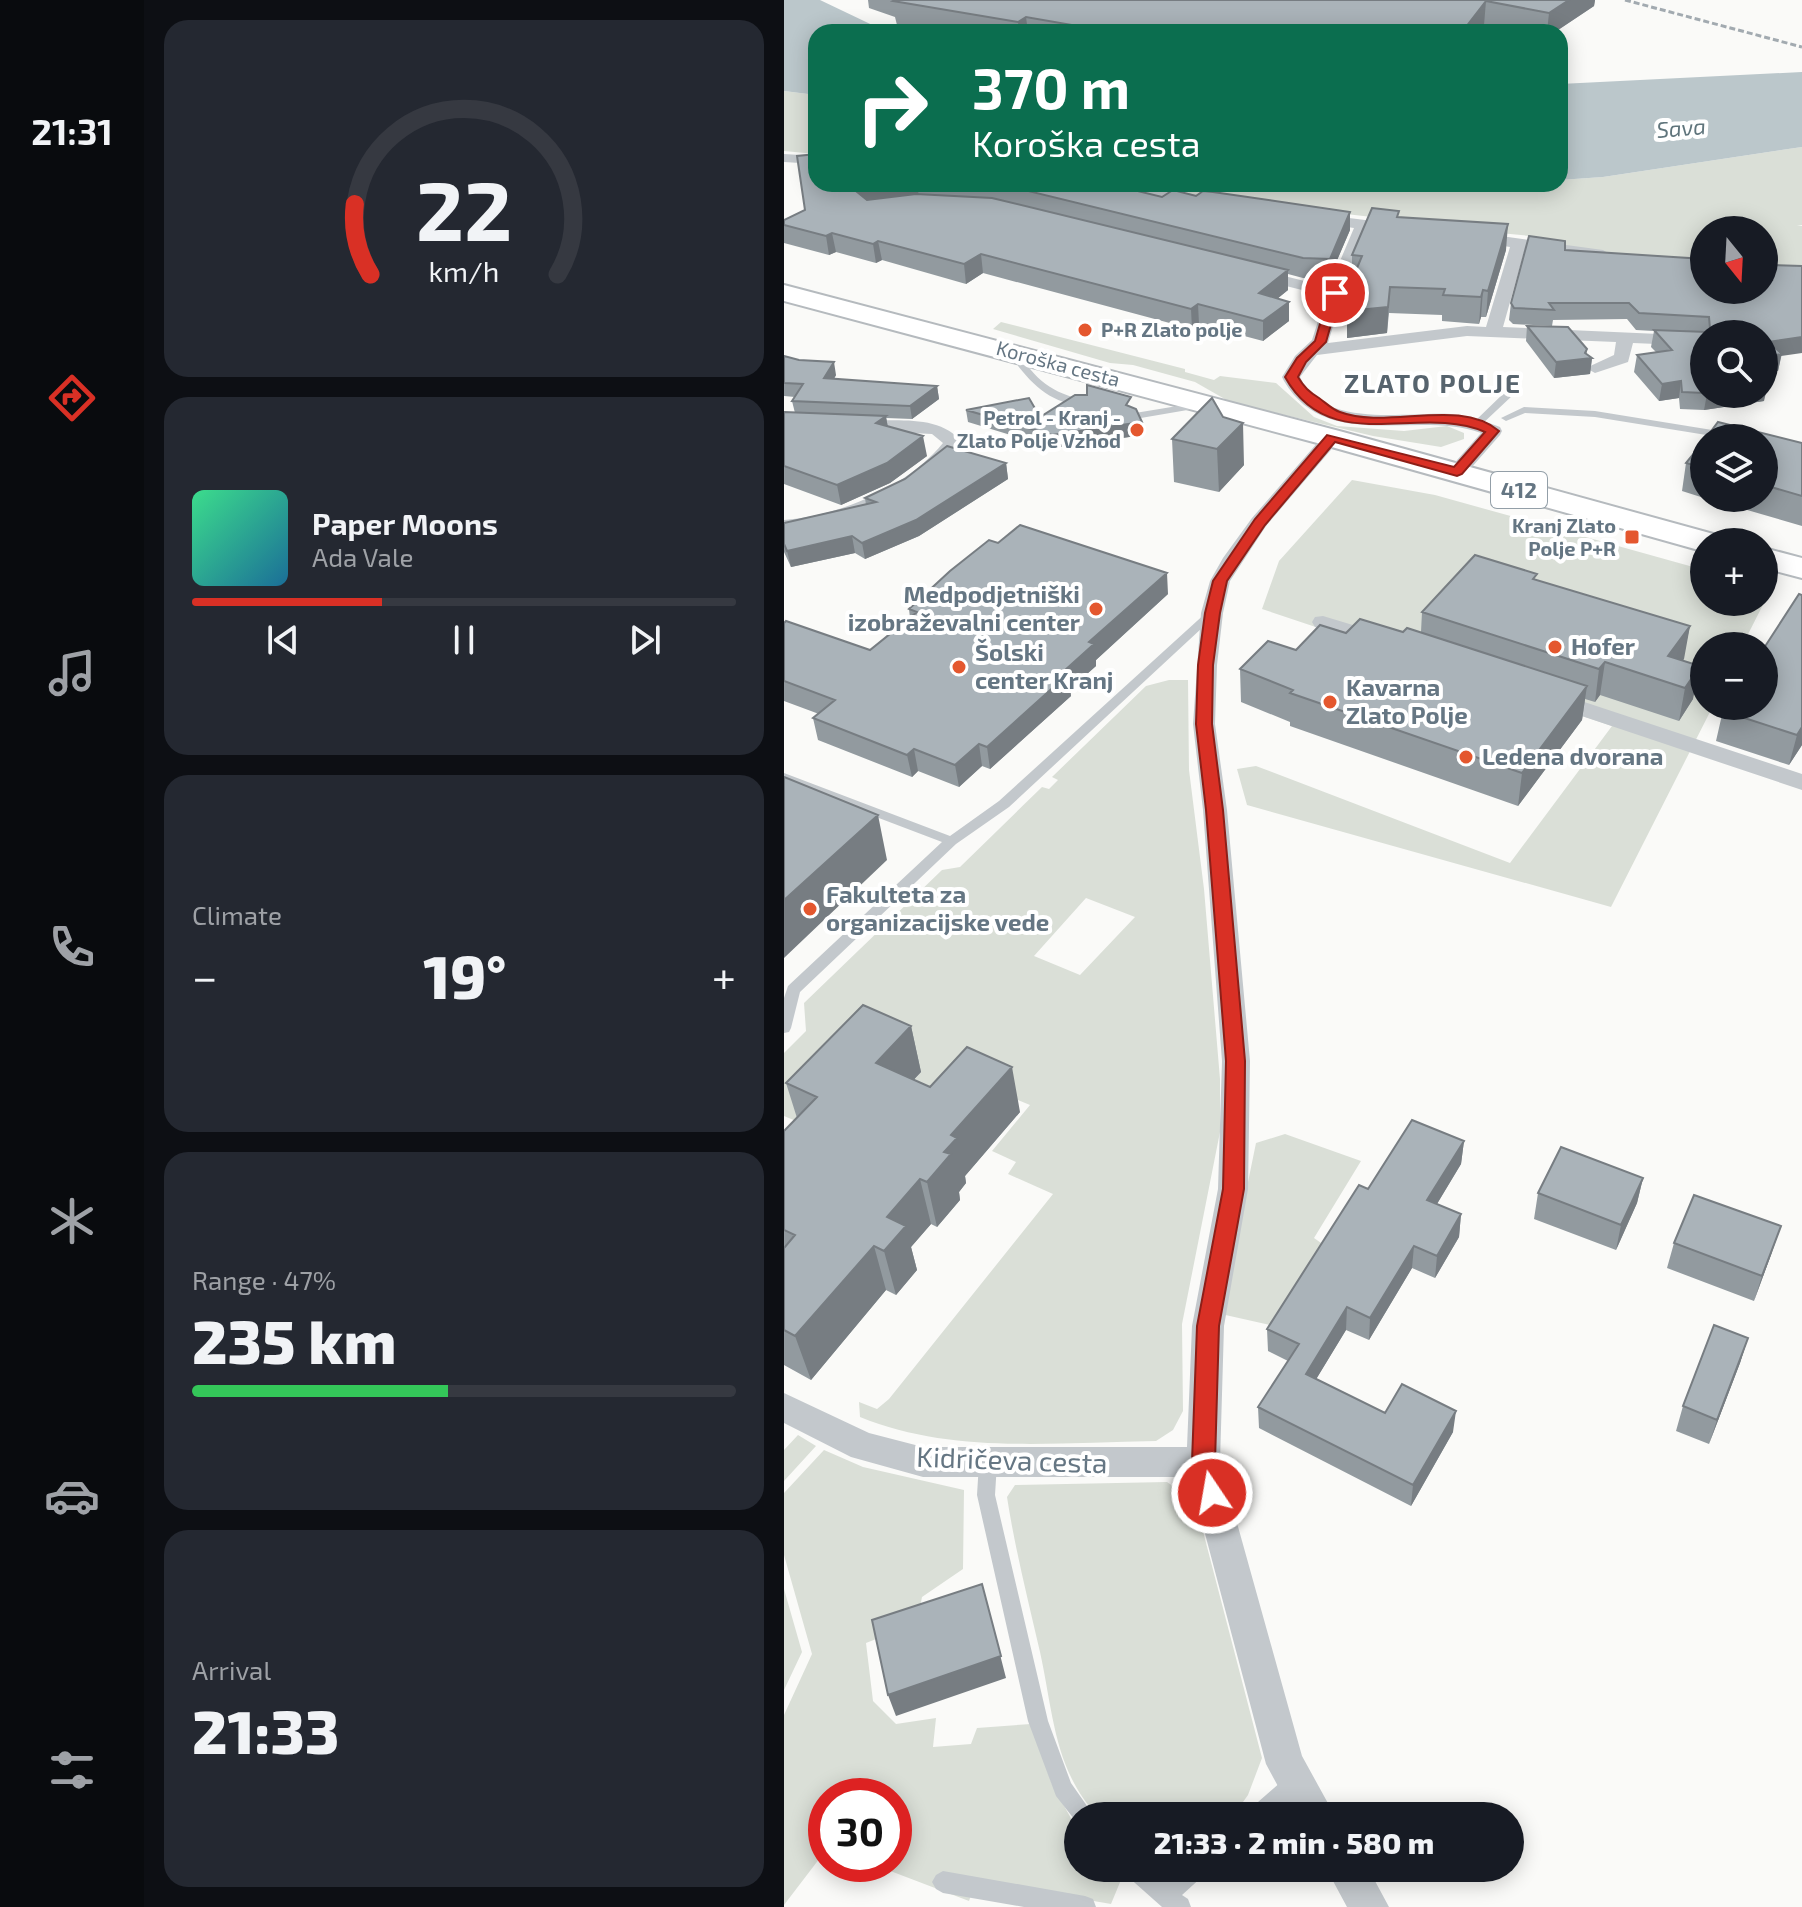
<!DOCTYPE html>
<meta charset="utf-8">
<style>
:root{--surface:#171b24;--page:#242831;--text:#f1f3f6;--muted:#9ea1a6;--line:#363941;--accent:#d93025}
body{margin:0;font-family:"Exo 2",sans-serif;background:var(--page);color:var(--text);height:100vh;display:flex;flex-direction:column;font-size:30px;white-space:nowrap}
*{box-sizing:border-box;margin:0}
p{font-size:26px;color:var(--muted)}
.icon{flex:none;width:44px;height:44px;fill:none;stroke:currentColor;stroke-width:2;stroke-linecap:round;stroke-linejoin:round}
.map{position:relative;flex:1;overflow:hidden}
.drawer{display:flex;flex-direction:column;gap:20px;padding:20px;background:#0d0f14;width:640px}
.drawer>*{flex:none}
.top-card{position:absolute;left:24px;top:24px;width:760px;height:168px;border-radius:24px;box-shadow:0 4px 20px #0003;background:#0b6e4f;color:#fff;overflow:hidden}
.needle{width:52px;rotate:162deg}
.buttons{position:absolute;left:906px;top:216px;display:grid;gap:16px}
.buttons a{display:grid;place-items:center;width:88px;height:88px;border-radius:50%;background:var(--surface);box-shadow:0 4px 20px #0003;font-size:40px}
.speed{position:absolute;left:24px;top:1778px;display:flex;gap:16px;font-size:40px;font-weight:700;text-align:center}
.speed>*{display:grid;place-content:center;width:104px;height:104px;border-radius:50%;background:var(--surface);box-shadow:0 4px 20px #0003;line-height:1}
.speed .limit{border:12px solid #d22;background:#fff;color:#111}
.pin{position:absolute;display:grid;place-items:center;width:68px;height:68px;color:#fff;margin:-34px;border:4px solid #fff;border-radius:50%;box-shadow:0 2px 8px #0007}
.me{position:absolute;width:88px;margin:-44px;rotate:348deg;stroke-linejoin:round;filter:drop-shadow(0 0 6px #0008)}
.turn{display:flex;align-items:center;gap:28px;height:168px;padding:0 32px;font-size:36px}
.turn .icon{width:104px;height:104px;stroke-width:2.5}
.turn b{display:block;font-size:56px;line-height:68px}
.big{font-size:60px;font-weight:800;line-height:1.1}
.drawer .card{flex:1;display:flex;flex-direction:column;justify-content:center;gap:12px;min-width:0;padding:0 28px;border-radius:24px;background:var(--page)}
.drawer .dial{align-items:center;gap:0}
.dial svg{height:208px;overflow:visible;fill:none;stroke:var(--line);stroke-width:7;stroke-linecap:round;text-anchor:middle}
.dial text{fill:var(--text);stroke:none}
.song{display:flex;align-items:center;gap:24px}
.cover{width:96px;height:96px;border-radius:12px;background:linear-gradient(135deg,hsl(150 70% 55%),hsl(200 70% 35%))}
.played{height:8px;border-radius:4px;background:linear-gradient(90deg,var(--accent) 35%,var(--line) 35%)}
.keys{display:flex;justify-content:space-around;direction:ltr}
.heat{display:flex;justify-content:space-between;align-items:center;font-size:44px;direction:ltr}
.charge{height:12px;border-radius:6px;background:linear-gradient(90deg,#34c759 47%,var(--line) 0)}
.trip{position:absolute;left:280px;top:1802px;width:460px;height:80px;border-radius:40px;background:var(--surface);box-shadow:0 4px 20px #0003;font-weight:800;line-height:80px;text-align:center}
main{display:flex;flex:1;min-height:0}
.dock{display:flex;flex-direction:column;width:144px;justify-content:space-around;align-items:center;background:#090b0e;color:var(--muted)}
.dock .icon{width:56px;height:56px}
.dock .selected{color:var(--accent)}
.dock b{font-size:36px;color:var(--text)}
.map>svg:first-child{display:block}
.green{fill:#dadfd7;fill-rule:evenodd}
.water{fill:#bbc7cb}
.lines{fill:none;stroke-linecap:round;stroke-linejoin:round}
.primary-casing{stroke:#b5babe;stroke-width:4}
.lane{fill:#c3c8cc;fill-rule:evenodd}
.street{fill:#c3c8cc;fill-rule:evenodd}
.primary{fill:#fff;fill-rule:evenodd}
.rail{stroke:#a2aab0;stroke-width:3;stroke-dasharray:6 3;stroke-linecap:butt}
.wall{fill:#929a9f}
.shaded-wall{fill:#777d82}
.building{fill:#aab3b9;stroke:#777d82;stroke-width:2}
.route{fill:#d93025;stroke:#8d1f18;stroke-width:2}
.poi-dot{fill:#e4572e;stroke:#fff;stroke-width:3}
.labels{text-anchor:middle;stroke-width:8;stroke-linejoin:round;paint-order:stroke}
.far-poi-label{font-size:20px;font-weight:bold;fill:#657683;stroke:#fff;text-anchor:end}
.far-street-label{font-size:20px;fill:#657683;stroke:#fff}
.far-water-label{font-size:22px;font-style:italic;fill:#60757c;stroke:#fff}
.shield{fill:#fff;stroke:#939fa8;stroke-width:2}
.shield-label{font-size:22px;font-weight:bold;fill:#657683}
.poi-label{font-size:24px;font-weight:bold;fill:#657683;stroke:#fff;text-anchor:start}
.far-district-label{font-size:26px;font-weight:bold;letter-spacing:2px;fill:#57646e;stroke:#fff}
.near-street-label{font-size:28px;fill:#657683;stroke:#fff}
</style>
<main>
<nav class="dock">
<b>21:31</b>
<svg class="icon selected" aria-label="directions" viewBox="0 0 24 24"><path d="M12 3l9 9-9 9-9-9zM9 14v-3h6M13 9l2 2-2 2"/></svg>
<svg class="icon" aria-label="music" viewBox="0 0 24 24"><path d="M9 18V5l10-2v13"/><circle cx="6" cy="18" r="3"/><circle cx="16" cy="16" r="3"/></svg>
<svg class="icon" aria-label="phone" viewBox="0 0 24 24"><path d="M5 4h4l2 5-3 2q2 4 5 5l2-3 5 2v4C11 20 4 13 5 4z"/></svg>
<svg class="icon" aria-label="climate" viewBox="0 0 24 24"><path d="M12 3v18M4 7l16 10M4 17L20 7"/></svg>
<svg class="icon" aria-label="car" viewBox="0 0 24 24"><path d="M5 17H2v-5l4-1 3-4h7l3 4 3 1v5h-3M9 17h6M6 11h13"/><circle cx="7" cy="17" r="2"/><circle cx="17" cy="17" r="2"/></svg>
<svg class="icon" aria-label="filters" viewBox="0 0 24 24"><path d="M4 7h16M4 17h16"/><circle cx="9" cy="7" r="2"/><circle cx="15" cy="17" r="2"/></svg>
</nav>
<section class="drawer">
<div class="card dial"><svg viewBox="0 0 100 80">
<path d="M14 69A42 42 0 1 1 86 69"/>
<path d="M14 69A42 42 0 0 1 8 42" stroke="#d93025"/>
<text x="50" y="56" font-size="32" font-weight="700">22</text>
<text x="50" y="72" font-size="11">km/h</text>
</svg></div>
<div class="card">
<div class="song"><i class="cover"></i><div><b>Paper Moons</b><p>Ada Vale</p></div></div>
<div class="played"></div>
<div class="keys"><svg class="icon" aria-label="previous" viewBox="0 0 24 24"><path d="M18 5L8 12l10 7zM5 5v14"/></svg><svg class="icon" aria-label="pause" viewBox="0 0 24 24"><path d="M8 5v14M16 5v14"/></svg><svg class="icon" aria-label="next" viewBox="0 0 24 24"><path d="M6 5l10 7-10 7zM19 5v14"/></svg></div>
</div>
<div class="card"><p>Climate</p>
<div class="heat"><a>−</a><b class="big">19°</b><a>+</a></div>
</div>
<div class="card"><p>Range · 47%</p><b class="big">235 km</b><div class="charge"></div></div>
<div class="card"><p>Arrival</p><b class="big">21:33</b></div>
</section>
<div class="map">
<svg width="1018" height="1907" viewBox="0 0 1018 1907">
<rect width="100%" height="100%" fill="#fafaf8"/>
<!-- green -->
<path class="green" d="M0,91L32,95V154L0,151Z
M1018,147V225L1013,226H1018V266H980V230H920V263L804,251L746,236L602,222L596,218L401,195L348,184H669L714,187L776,184V180L819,177Z
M217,322L401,369V372L430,380L436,376L492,383L530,417L553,426L620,431L663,426L680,433V439L657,447L589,436L446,402L411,382L349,365L326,363L209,329Z
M568,480L651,495L920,570V602H980V587L987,589L958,646H920V706H929L827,907L463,805L453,769L472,766L726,863L828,726L478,609L495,561Z
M385,680H404L405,770L420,889L436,1079V1132L398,1324L399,1411L389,1430L372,1441C273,1442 169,1455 76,1417L75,1402L93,1409L105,1399L269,1194L224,1174L232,1162L208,1151L246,1105L215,1092L118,1093L137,1072L12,1121L0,1116V1053L22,1031L20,1003L158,870L176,867L258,787L265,789L274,780L268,777L362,686ZM302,898L351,917L296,975L250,956Z
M501,1134L577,1161L530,1238L540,1245L486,1325L437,1314L472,1143Z
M14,1435L32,1446L0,1481V1450Z
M40,1450L79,1467L180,1490L179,1569L138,1597L133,1623L82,1643L89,1701L112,1724L152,1718L149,1747L187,1744L193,1728L247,1724L268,1784L294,1831V1868H331L339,1875L327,1904L192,1881L185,1901L88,1864H110V1796H42V1850L0,1905V1715L28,1654L0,1555V1493Z
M383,1482L406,1498L415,1516L478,1758L464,1795L449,1816H314C270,1771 269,1710 256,1652C244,1600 231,1549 223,1497L231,1485Z
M0,1589L18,1652L0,1690Z"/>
<!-- water -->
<path class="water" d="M0,0H36L103,32H32V95L0,91Z
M1018,72V147L819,177L776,180V84Z"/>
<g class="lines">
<!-- primary casing -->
<g class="primary-casing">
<path id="primary" d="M0,285L559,432L933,535L938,542H920V551L911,549L537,444L0,301Z
M980,548L1018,558V578L980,568Z"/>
</g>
<!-- lane -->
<path class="lane" d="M226,350H232C253,381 266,392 302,401V405C266,406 243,380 224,352Z
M721,382L729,384V395L696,426H690V422L721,392Z
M418,402L423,405L421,407L351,419L346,416L351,413Z
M740,407L811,411L959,435L964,438H941L811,417L741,413L722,421L717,418Z
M428,610L434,613L432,615L225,807L172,844L16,992L7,1028L5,1032L0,1033V998L4,986L158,842L0,782V773L166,836L215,801L424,611Z
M204,1455L210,1457L213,1463L211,1495L264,1721L287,1783L310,1816H294V1824L272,1796L244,1721L193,1495L195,1463L198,1457Z
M512,1772L519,1775L522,1782L519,1789L489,1816H463L466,1809L505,1775Z
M338,1868H365L381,1882L397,1868H424L420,1875L398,1895L404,1899L407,1907H378L342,1875Z
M159,1871L301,1896L309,1899L312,1907H240L159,1893L152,1889L148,1882L152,1875Z"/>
<!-- street -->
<path class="street" d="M0,154L32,156V164L0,162Z
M325,184H355L415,195L423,200L415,205L332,188Z
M533,214L613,224L621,229L613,234L585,230L559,293L544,343L683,326L702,327L726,247L682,240V234L688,232L819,250L827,255L819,260L741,249L719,327L920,336V346L849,343L844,362L811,373L802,368L830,355L832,342L683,336L533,355L516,377C539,430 623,411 667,414C684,416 700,421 716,427L718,431L716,435L680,476H666L663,472L666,468L697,433C633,409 543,454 500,381L498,377L511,356L528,340L542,296L466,277L464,274L472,269L545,287L570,228L528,222L525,219Z
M76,420C109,422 157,413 178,443C141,496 63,527 0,532V520C56,516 123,487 159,443L148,434L69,430L67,426Z
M548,432L557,438L482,526L446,581L439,613L433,665L431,724L443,810L466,1061L464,1189L440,1326L436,1462L518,1756L551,1816H510L482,1764L406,1477H139L67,1457L0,1423V1393L85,1433L139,1447H403L408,1326L434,1189L438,1061L419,810L409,724L417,613L426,581L439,558L468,518L541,434Z
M539,616L605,636L608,641L597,647L531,627L528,622L531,617Z
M767,691L1018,774V790L759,703L756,698L759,693Z
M542,1868H584L605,1907H563Z"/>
<!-- primary -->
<use href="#primary" class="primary"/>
<!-- rail -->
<path class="rail" d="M841,0L1018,47"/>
</g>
<!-- wall -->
<path class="wall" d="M84,0H811L810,6L771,32H735L700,25L695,32H153L113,25L111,17L85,8Z
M32,184H325L378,197L412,196L566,212V230L545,279L519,278L504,274V290L494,298L505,321L479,341L415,324L408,329L199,273L182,284L98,260L92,263L52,252L45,255L0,243V220L21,210Z
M615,217L722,250L702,317H697L695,324L658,321V315L605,313L603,333L563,338V311L568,281V255Z
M781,250L920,290L981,280L983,265L1018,266L994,371L980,373V334H920V394H980V401L920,410L896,409L895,398L875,401L850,372L853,355L872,352L867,347L870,331L852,330L843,319L769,320L768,326L729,324L725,320L727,303Z
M743,326L808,358L806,374L770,378L742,341Z
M0,356L52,375L50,379L153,386L155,399L128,419L102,418L104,426L143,456L106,483L57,505L0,484V412L11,413L8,401L11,397L0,396Z
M428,398L460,465L435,492L390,482L388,439Z
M348,407L359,435L269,448L184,422L182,410L256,417Z
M980,438L1018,443V526L922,498H980Z
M920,441V498L898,491L902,463Z
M222,463L224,479L135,536L81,559L71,553L7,567L0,552V523L82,505L81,498Z
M752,580L906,626L898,661L909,699L895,721L816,695L811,702L801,699L798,720L734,806L506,726V722L457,702L456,669L562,633L637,632L638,612Z
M384,594L312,660V666L286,689L287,696L206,769L198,766L175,787L134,771L128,777L34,740L29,718L35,714L0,701V623L86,650L126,618L125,609Z
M1018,595V745L1005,765L932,741L940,706H980Z
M127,1026L137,1072L129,1080L146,1087L236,1112L181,1176L182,1183L175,1192L176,1200L153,1227L147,1224L127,1247L133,1270L112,1295L102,1290L27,1380L0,1365V1131L13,1118L2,1083Z
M680,1141L677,1164L653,1204L677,1214L675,1237L651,1278L628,1268L585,1340L562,1330L532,1379L601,1413L669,1432L627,1506L475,1428L474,1407L504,1361L484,1351L483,1329L584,1189Z
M859,1178L853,1203L832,1250L750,1219L754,1193Z
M890,1243L988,1252L970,1301L883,1268Z
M964,1338L956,1363L925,1444L892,1431L899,1406Z"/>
<!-- shaded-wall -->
<path class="shaded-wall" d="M785,0H811L810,6L771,32H763L765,13Z
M702,1L700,25L695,32H678Z
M242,17L244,32H235L234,22Z
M83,184H133L135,197L75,210L72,191Z
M566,212V230L545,279L546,259Z
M724,224L722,250L702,317L704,291Z
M48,233L52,252L45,255L42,236Z
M94,241L98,260L92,263L89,244Z
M197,254L199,273L182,284L180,264Z
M504,270V290L476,313L475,293Z
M606,287L603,333L563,338V311Z
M699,290L697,317L695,324L697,297Z
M505,302V321L479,341V321Z
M414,304L415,324L408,329L407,309Z
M1018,337V353L997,356L994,371L980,373V357L985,342Z
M803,349L802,358H808L806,374L770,378L772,362L801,353Z
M50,362L52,375L42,392L40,378Z
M897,381L895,398L875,401L878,384Z
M980,384H984L980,401L920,410L923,394H980Z
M153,386L155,399L128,419L126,406Z
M102,416L105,436L92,423Z
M358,422L359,435L269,448L268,435Z
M459,423L460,465L435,492L433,449Z
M139,436L143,456L106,483L57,505L53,485Z
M222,463L224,479L135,536L81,559L78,543Z
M68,536L71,553L7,567L3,551Z
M383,573L384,594L312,660V666L286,689L287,696L206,769L203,747L279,672L305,642Z
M906,626L900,659L883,682L884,656Z
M821,662L816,695L811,702L815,669Z
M916,666L909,699L895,721L901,688Z
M803,686L798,720L734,806L738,773Z
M1018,727V745L1005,765L1013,735Z
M195,744L198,766L175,787L171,765Z
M130,749L134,771L128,777L123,755Z
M94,815L103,860L0,958V900Z
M127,1026L137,1072L103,1109L92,1063Z
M228,1067L236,1112L181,1176L182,1183L175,1192L176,1200L153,1227L143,1182L167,1135Z
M680,1141L677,1164L642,1222L643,1200Z
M859,1178L853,1203L832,1250L837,1225Z
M136,1179L147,1224L127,1247L133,1270L112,1295L100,1251L103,1217Z
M677,1214L675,1237L651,1278L653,1256Z
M997,1226L988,1252L970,1301L978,1276Z
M90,1246L102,1290L27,1380L11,1336Z
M630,1246L628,1268L585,1340L586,1318Z
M563,1307L562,1330L522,1396V1374Z
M964,1338L956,1363L925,1444L933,1420Z
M672,1411L669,1432L627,1506L629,1485Z
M198,1584L222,1678L112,1716L104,1695Z"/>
<!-- building -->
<path class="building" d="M111,0H785L765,13L702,1L678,32H435L406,29L398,32H353L342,30L338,32H328L242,17L234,22L109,1Z
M32,154V184H86H83L72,191L83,200L132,194L208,198L504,270L475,293L505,302L479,321L414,304L407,309L197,254L180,264L94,241L89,244L48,233L42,236L0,225V220L21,210L13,156Z
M216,184H325L378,197L389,190L412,196L419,191L429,192L566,212L546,259L519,258Z
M588,208L615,211L613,217L724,224L704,291L699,290L697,297L659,295L661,289L606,287L604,307L563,311L568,280L578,256L568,255Z
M745,236L781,241V250L920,259V290H980V280H988L983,265L1018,266V337L985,342L998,354L980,357V334H920V393L898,392L897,381L878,384L853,355L888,350L870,330L923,332L926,329L925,317L855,313L845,303H765L770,310L730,308L727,303Z
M743,326L784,327L803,349L801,353L808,358L772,362Z
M0,356L15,360L50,362L40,378L153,386L126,406L8,401L19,384L0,383Z
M303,385L347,397L342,405L352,409L358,422L268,435L182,410L245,398L256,417L291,395H303Z
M428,398L439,417L459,423L433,449L388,439Z
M0,412L102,416L92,423L139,436L103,463L53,485L0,466Z
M934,422L1018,443V496L980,485V438H922Z
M920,441V468L902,463Z
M163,446L222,463L132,520L78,543L68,536L3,551L0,544V523L92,502L81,498L121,479Z
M236,525L383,573L305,642L310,644L279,672L284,674L203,747L195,744L171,765L130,749L123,755L29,718L51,700L0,681V623L2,621L86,650L133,612L125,609L166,571L205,540L214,543Z
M691,555L753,574L749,579L906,626L884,656L916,666L901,688L821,662L815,669L638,612Z
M1015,594L1018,595V727L1013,735L939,711L940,706H980V648Z
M576,619L619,632L623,628L803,686L738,773L506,693L509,690L456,669L484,641L512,650L536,625L562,633Z
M0,777L94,815L0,900Z
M79,1005L127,1026L92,1063L146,1087L183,1047L228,1067L167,1135L173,1138L160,1152L167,1154L143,1182L136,1179L103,1217L122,1226L100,1251L90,1246L11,1336L0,1330V1248L11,1235L0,1230V1131L33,1097L2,1083Z
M628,1120L680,1141L643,1200L677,1214L653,1256L630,1246L586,1318L563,1307L522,1374L601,1413L618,1384L672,1411L629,1485L474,1407L515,1344L483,1329L575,1185L584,1189Z
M777,1147L859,1178L837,1225L754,1193Z
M910,1195L997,1226L978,1276L890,1243Z
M930,1325L964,1338L933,1420L899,1406Z
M198,1584L217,1656L104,1695L88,1620Z"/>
<!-- route -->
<path class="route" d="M551,290L556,293L542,342L522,362L514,377C520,387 525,392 535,398C542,403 549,410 556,412C603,430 675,397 715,431L678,474L673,476L551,442L481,525L443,581L436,613L429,665L428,724L439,810L461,1061L460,1189L435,1326L431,1462L439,1493L436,1500L428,1503L419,1500L408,1462L413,1326L439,1189L442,1061L422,810L412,724L414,665L421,613L429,581L471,519L543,435L670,467L701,432C635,403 546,458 501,377L513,358L531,341L545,293Z"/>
<!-- markers -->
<g class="poi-dot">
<circle cx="301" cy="330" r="8"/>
<circle cx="353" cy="430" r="8"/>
<rect x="840" y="529" width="16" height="16" rx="4"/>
<circle cx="312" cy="609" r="8"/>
<circle cx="771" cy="647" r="8"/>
<circle cx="175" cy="667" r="8"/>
<circle cx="546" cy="702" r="8"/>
<circle cx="682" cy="757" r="8"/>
<circle cx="26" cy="909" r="8"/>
</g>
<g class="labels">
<!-- far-poi labels -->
<g class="far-poi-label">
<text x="317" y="337" text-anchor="start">P+R Zlato polje</text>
<text x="337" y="425">Petrol - Kranj -<tspan x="337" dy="23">Zlato Polje Vzhod</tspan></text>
<text x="832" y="533">Kranj Zlato<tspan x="832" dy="23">Polje P+R</tspan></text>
</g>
<!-- far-street labels -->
<g class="far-street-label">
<text transform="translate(274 364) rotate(15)" y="7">Koroška cesta</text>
</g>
<!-- far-water labels -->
<g class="far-water-label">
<text transform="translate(897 128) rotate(-5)" y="8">Sava</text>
</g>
<!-- shield labels -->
<rect class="shield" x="707" y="472" width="56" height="36" rx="6"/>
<g class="shield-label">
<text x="735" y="498">412</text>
</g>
<!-- poi labels -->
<g class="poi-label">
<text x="296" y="603" text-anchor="end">Medpodjetniški<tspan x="296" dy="28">izobraževalni center</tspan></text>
<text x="787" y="655">Hofer</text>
<text x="191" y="661">Šolski<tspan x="191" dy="28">center Kranj</tspan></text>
<text x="562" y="696">Kavarna<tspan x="562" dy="28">Zlato Polje</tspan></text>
<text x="698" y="765">Ledena dvorana</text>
<text x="42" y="903">Fakulteta za<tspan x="42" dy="28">organizacijske vede</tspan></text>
</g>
<!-- far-district labels -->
<g class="far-district-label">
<text x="649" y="393">ZLATO POLJE</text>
</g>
<!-- near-street labels -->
<g class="near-street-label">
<text transform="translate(228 1460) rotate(2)" y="10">Kidričeva cesta</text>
</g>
</g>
</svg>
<div class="buttons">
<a><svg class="needle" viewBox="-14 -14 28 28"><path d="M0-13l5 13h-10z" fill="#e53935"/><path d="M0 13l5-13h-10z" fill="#9ea1a6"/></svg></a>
<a><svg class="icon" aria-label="search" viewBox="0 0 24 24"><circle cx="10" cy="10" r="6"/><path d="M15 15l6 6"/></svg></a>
<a><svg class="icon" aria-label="layers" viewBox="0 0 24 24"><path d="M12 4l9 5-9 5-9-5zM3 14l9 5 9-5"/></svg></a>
<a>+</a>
<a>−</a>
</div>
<div class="speed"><div class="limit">30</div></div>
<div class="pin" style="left:551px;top:293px;background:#d93025"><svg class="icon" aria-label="arrive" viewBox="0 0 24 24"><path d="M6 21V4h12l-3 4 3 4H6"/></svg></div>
<svg class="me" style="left:428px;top:1493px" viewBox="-20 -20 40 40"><circle r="17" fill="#d93025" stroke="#fff" stroke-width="3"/><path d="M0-11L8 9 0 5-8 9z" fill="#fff"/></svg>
<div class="trip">21:33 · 2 min · 580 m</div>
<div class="top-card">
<div class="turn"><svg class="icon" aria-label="right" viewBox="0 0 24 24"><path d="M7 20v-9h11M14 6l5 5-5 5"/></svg><div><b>370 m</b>Koroška cesta</div></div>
</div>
</div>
</main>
